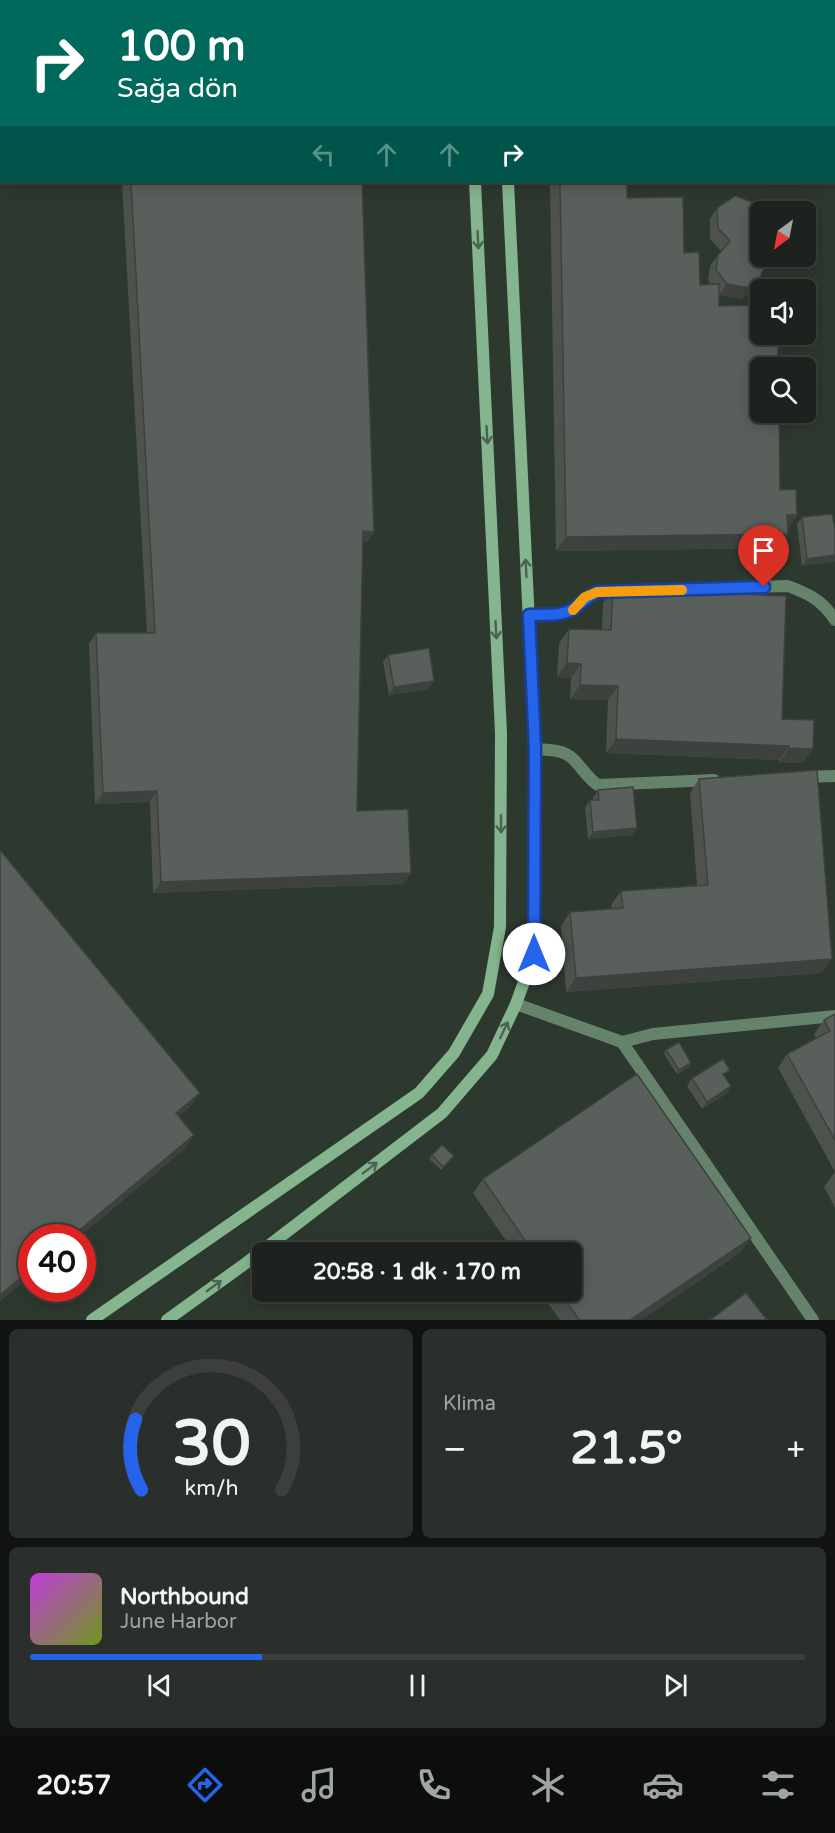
<!DOCTYPE html>
<html lang="tr">
<meta charset="utf-8">
<style>
:root{--surface:#1e221f;--page:#2b2f2c;--text:#f1f3f6;--muted:#a1a4a4;--line:#3c3f3d;--accent:#2563eb}
body{margin:0;font-family:"Varela Round",sans-serif;background:var(--page);color:var(--text);height:100vh;display:flex;flex-direction:column;font-size:22px;white-space:nowrap}
*{box-sizing:border-box;margin:0}
p{font-size:20px;color:var(--muted)}
.icon{flex:none;width:33px;height:33px;fill:none;stroke:currentColor;stroke-width:2;stroke-linecap:round;stroke-linejoin:round}
.map{position:relative;height:1320px;overflow:hidden}
.details{display:flex;flex-direction:column;gap:9px;padding:9px;background:#101311;flex:1}
.details>*{flex:none}
.top-card{position:absolute;left:0px;top:0px;width:836px;height:183px;box-shadow:0 3px 15px #0003,0 0 0 2px var(--line);background:#00695c;color:#fff;overflow:hidden}
.needle{width:39px;rotate:212deg}
.tools{position:absolute;left:750px;top:201px;display:grid;gap:12px}
.tools a{display:grid;place-items:center;width:66px;height:66px;border-radius:9px;background:var(--surface);box-shadow:0 3px 15px #0003,0 0 0 2px var(--line);font-size:30px}
.speed{position:absolute;left:18px;top:1224px;display:flex;gap:12px;font-size:30px;font-weight:700;text-align:center}
.speed>*{display:grid;place-content:center;width:78px;height:78px;border-radius:50%;background:var(--surface);box-shadow:0 3px 15px #0003,0 0 0 2px var(--line);line-height:1}
.speed .limit{border:9px solid #d22;background:#fff;color:#111}
.pin{position:absolute;display:grid;place-items:center;width:51px;height:51px;color:#fff;margin:-62px -26px;border-radius:50% 50% 50% 0;rotate:-45deg;box-shadow:0 0 6px #0007}
.pin .icon{rotate:45deg}
.me{position:absolute;width:66px;margin:-33px;rotate:0deg;stroke-linejoin:round;filter:drop-shadow(0 0 4px #0008)}
.turn{display:flex;align-items:center;gap:21px;height:126px;padding:0 18px;font-size:27px}
.turn .icon{width:78px;height:78px;stroke-width:2.5}
.turn b{display:block;font-size:42px;line-height:51px}
.lanes{display:flex;align-items:center;height:57px;padding:0 18px;background:#0003;justify-content:center;gap:30px;direction:ltr}
.lanes .off{opacity:.35}
.big{font-size:45px;font-weight:700;line-height:1.1}
.details .widget{flex:1;display:flex;flex-direction:column;justify-content:center;gap:9px;min-width:0;padding:0 21px;border-radius:9px;background:var(--page)}
.details .dial{align-items:center;gap:0}
.dial svg{height:156px;overflow:visible;fill:none;stroke:var(--line);stroke-width:7;stroke-linecap:round;text-anchor:middle}
.dial text{fill:var(--text);stroke:none}
.song{display:flex;align-items:center;gap:18px}
.cover{width:72px;height:72px;border-radius:9px;background:linear-gradient(135deg,hsl(290 70% 55%),hsl(80 70% 35%))}
.played{height:6px;border-radius:3px;background:linear-gradient(90deg,var(--accent) 30%,var(--line) 30%)}
.keys{display:flex;justify-content:space-around;direction:ltr}
.heat{display:flex;justify-content:space-between;align-items:center;font-size:33px;direction:ltr}
.details .tiles{flex:1;display:grid;gap:9px;grid-template-columns:1fr 1fr}
.widget:last-child{grid-column:span 2}
.trip{position:absolute;left:252px;top:1242px;width:330px;height:60px;border-radius:9px;background:var(--surface);box-shadow:0 3px 15px #0003,0 0 0 2px var(--line);font-weight:700;line-height:60px;text-align:center}
.tabs{display:flex;height:96px;justify-content:space-around;align-items:center;background:#0c0e0c;color:var(--muted)}
.tabs .icon{width:42px;height:42px}
.tabs .selected{color:var(--accent)}
.tabs b{font-size:27px;color:var(--text)}
.map>svg:first-child{display:block}
.built{fill:#2d382f;fill-rule:evenodd}
.lines{fill:none;stroke-linecap:round;stroke-linejoin:round}
.lane{stroke:#65836b;stroke-width:12}
.street{stroke:#65836b;stroke-width:12}
.secondary{stroke:#84b58e;stroke-width:12}
.wall{fill:#4d524d}
.shaded-wall{fill:#3e423f}
.building{fill:#595f5a;stroke:#3e423f;stroke-width:1.5}
.oneway{stroke:#4d6351}
.route-casing{stroke:#184099;stroke-width:15}
.route{stroke:#2563eb;stroke-width:10}
.slow{stroke:#f59e0b;stroke-width:10}
</style>
<div class="map">
<svg width="835" height="1320" viewBox="0 0 835 1320">
<rect width="100%" height="100%" fill="#282d29"/>
<!-- built -->
<path class="built" d="M0,0H835V1320H0ZM2,2H834V182H2ZM760,212H806V256H760ZM760,290H806V334H760ZM760,368H806V412H760ZM32,1238H82V1288H32ZM262,1252H572V1292H262Z"/>
<g class="lines">
<!-- lane -->
<path class="lane" d="M529,615C542,614 561,617 573,609C583,603 584,598 597,592L788,586C809,594 822,600 835,620
M535,749C547,750 562,749 572,758C582,767 587,778 598,785L714,780
M803,777L835,776
M622,1042L653,1034L835,1016"/>
<!-- street -->
<path class="street" d="M516,1004L622,1042L813,1320"/>
<!-- secondary -->
<path class="secondary" d="M467,0V2
M498,0L499,2
M92,1320L419,1093L454,1053L488,994L500,927L501,733L475,182
M167,1320L246,1263L442,1113L492,1055L516,1004L534,954L535,749L508,182"/>
</g>
<!-- wall -->
<path class="wall" d="M74,0H429V2H74Z
M640,0H716V2H640Z
M122,182H362L374,532L366,543H362L357,811L411,873L403,884L153,893L150,802L95,804L89,644L96,633H147Z
M550,182H627V198L684,253L700,285H711L708,280L710,266L721,251L710,239V219L717,208L752,243V291L742,299L719,295V306L780,490L797,515L788,528V534L778,548L556,551Z
M802,517L834,524L802,566L797,524Z
M613,589L782,719L803,763L779,762V760L606,753L608,700L570,699L571,678L557,677L559,643L569,629L602,630L603,603Z
M388,655L429,689L389,695L383,662Z
M699,779L822,973L566,992L561,926L570,912L612,908L611,905L621,891L697,885L690,793Z
M598,790L637,828L632,835L588,839L585,808L590,800H593V798Z
M835,1014V1172L778,1068L787,1054L816,1038L814,1034L824,1020Z
M666,1050L689,1067L677,1074L664,1054Z
M725,1077L731,1086L726,1094L702,1109L687,1086L692,1078Z
M432,1155L451,1160L441,1170L429,1159Z
M834,1173H835V1208L824,1187Z
M483,1179L741,1252L641,1320H560L540,1292H572V1252H514L473,1193Z"/>
<!-- shaded-wall -->
<path class="shaded-wall" d="M726,0H763L762,2H725Z
M759,280L752,291L742,299L719,295L727,284Z
M787,515H797L787,529Z
M363,531L374,532L366,543L355,542Z
M788,534L778,548L556,551L566,537Z
M835,555V562L802,566L807,559Z
M567,663L581,664L571,678L557,677Z
M434,681L429,689L389,695L394,687Z
M580,685L618,686L608,700L570,699Z
M616,739L789,746L779,760L606,753Z
M789,748L813,749L803,763L779,762Z
M157,791L150,802L95,804L103,793Z
M637,828L632,835L588,839L593,832Z
M411,873L403,884L153,893L161,882Z
M832,959L822,973L566,992L576,978Z
M691,1063L689,1067L677,1074L679,1070Z
M731,1086L726,1094L702,1109L707,1102Z
M200,1093L190,1107L166,1127L176,1113Z
M194,1135L185,1149L78,1238H70Z
M751,1238L741,1252L641,1320H630Z
M32,1269V1275L0,1301V1295Z"/>
<!-- building -->
<path class="building" d="M82,0H429V2H83Z
M539,0H588V2H539Z
M651,0H716V2H651Z
M131,182H362L374,532L363,531L357,811L408,809L411,873L161,882L157,791L103,793L96,633H155Z
M560,182H627V198L683,197L684,253L699,252L700,285L719,284V306L760,305V334H778V368H760V412H779L780,490L796,489L797,515H787L788,534L566,537Z
M735,196L758,204L762,212H760V227L758,233L752,243L765,264L759,280L749,288L727,284L716,270L718,255L730,241L718,228L717,208Z
M832,514L834,524L835,523V555L807,559L802,517Z
M613,589L786,596L782,719L814,720L813,749L789,748V746L616,739L618,686L580,685L581,664L567,663L569,629L611,630Z
M429,648L434,681L394,687L388,655Z
M817,770L832,959L576,978L570,912L623,908L621,891L708,885L699,779Z
M633,787L637,828L593,832L590,800H599L598,790Z
M0,850L200,1093L176,1113L194,1135L70,1238H32V1269L0,1295Z
M835,1014V1140L787,1054L830,1031L824,1020Z
M679,1042L691,1063L679,1070L666,1050Z
M723,1059L730,1070L723,1074L731,1086L707,1102L692,1078Z
M637,1074L751,1238L630,1320H579L560,1292H572V1252H533L483,1179Z
M442,1145L454,1156L443,1167L432,1155Z
M746,1293L767,1320H710Z"/>
<!-- one-way arrows -->
<defs><path id="oneway-shaft" d="M-6 0H5M1.5-3L5.5 0L1.5 3" fill="none" stroke-width="1.6" stroke-linecap="round" stroke-linejoin="round" transform="scale(1.5)"/></defs>
<g class="oneway">
<use href="#oneway-shaft" transform="translate(478 240) rotate(87)"/>
<use href="#oneway-shaft" transform="translate(487 435) rotate(87)"/>
<use href="#oneway-shaft" transform="translate(526 568) rotate(-93)"/>
<use href="#oneway-shaft" transform="translate(496 630) rotate(87)"/>
<use href="#oneway-shaft" transform="translate(501 824) rotate(90)"/>
<use href="#oneway-shaft" transform="translate(504 1030) rotate(-65)"/>
<use href="#oneway-shaft" transform="translate(370 1168) rotate(-37)"/>
<use href="#oneway-shaft" transform="translate(214 1286) rotate(-36)"/>
</g>
<g class="lines">
<!-- route casing -->
<g class="route-casing">
<path id="route" d="M534,954L535,749L529,615C542,614 561,617 573,609C583,603 584,598 597,592L764,587"/>
</g>
<!-- route -->
<use href="#route" class="route"/>
<!-- slow -->
<path class="slow" d="M573,610L585,597L597,592L682,590"/>
</g>
</svg>
<div class="tools">
<a><svg class="needle" viewBox="-14 -14 28 28"><path d="M0-13l5 13h-10z" fill="#e53935"/><path d="M0 13l5-13h-10z" fill="#a1a4a4"/></svg></a>
<a><svg class="icon" aria-label="sound" viewBox="0 0 24 24"><path d="M4 9h4l5-4v14l-5-4H4zM17 9q2 3 0 6"/></svg></a>
<a><svg class="icon" aria-label="search" viewBox="0 0 24 24"><circle cx="10" cy="10" r="6"/><path d="M15 15l6 6"/></svg></a>
</div>
<div class="speed"><div class="limit">40</div></div>
<div class="pin" style="left:764px;top:587px;background:#d93025"><svg class="icon" aria-label="arrive" viewBox="0 0 24 24"><path d="M6 21V4h12l-3 4 3 4H6"/></svg></div>
<svg class="me" style="left:534px;top:954px" viewBox="-20 -20 40 40"><circle r="19" fill="#fff"/><path d="M0-13L10 11 0 6-10 11z" fill="#2563eb"/></svg>
<div class="trip">20:58 · 1 dk · 170 m</div>
<div class="top-card">
<div class="turn"><svg class="icon" aria-label="right" viewBox="0 0 24 24"><path d="M7 20v-9h11M14 6l5 5-5 5"/></svg><div><b>100 m</b>Sağa dön</div></div>
<div class="lanes"><svg class="icon off" aria-label="left" viewBox="0 0 24 24"><path d="M17 20v-9H6M10 6l-5 5 5 5"/></svg><svg class="icon off" aria-label="ahead" viewBox="0 0 24 24"><path d="M12 20V5M6 11l6-6 6 6"/></svg><svg class="icon off" aria-label="ahead" viewBox="0 0 24 24"><path d="M12 20V5M6 11l6-6 6 6"/></svg><svg class="icon" aria-label="right" viewBox="0 0 24 24"><path d="M7 20v-9h11M14 6l5 5-5 5"/></svg></div>
</div>
</div>
<section class="details">
<div class="tiles">
<div class="widget dial"><svg viewBox="0 0 100 80">
<path d="M14 69A42 42 0 1 1 86 69"/>
<path d="M14 69A42 42 0 0 1 11 33" stroke="#2563eb"/>
<text x="50" y="56" font-size="32" font-weight="700">30</text>
<text x="50" y="72" font-size="11">km/h</text>
</svg></div>
<div class="widget"><p>Klima</p>
<div class="heat"><a>−</a><b class="big">21.5°</b><a>+</a></div>
</div>
<div class="widget">
<div class="song"><i class="cover"></i><div><b>Northbound</b><p>June Harbor</p></div></div>
<div class="played"></div>
<div class="keys"><svg class="icon" aria-label="previous" viewBox="0 0 24 24"><path d="M18 5L8 12l10 7zM5 5v14"/></svg><svg class="icon" aria-label="pause" viewBox="0 0 24 24"><path d="M8 5v14M16 5v14"/></svg><svg class="icon" aria-label="next" viewBox="0 0 24 24"><path d="M6 5l10 7-10 7zM19 5v14"/></svg></div>
</div>
</div>
</section>
<nav class="tabs">
<b>20:57</b>
<svg class="icon selected" aria-label="directions" viewBox="0 0 24 24"><path d="M12 3l9 9-9 9-9-9zM9 14v-3h6M13 9l2 2-2 2"/></svg>
<svg class="icon" aria-label="music" viewBox="0 0 24 24"><path d="M9 18V5l10-2v13"/><circle cx="6" cy="18" r="3"/><circle cx="16" cy="16" r="3"/></svg>
<svg class="icon" aria-label="phone" viewBox="0 0 24 24"><path d="M5 4h4l2 5-3 2q2 4 5 5l2-3 5 2v4C11 20 4 13 5 4z"/></svg>
<svg class="icon" aria-label="climate" viewBox="0 0 24 24"><path d="M12 3v18M4 7l16 10M4 17L20 7"/></svg>
<svg class="icon" aria-label="car" viewBox="0 0 24 24"><path d="M5 17H2v-5l4-1 3-4h7l3 4 3 1v5h-3M9 17h6M6 11h13"/><circle cx="7" cy="17" r="2"/><circle cx="17" cy="17" r="2"/></svg>
<svg class="icon" aria-label="filters" viewBox="0 0 24 24"><path d="M4 7h16M4 17h16"/><circle cx="9" cy="7" r="2"/><circle cx="15" cy="17" r="2"/></svg>
</nav>
